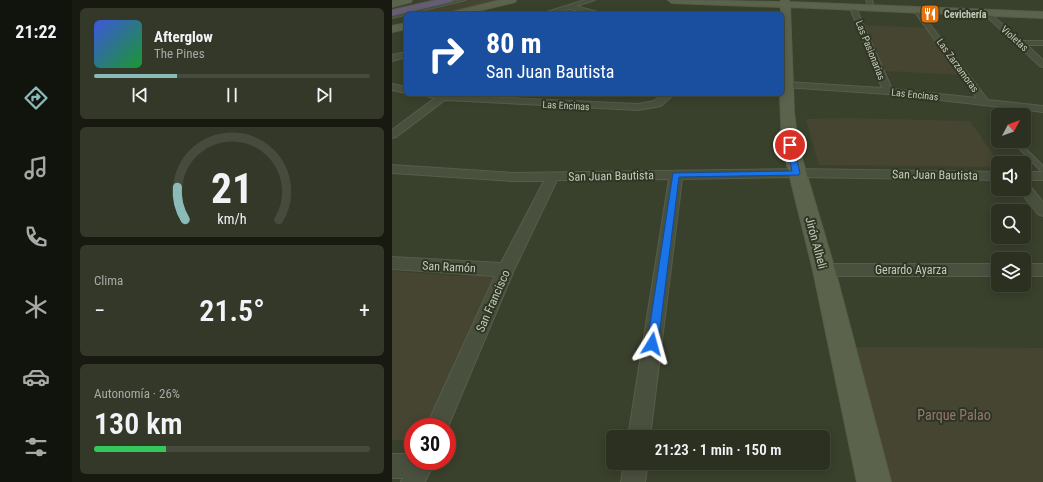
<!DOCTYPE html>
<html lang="es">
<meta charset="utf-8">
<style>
:root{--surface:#2b3020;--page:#333829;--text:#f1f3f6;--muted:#a6a9a5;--line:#474b3e;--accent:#8bbbb9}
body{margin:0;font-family:"Roboto Condensed",sans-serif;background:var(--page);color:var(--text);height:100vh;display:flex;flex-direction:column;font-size:15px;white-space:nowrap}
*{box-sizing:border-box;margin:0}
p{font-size:13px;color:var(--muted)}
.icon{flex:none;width:22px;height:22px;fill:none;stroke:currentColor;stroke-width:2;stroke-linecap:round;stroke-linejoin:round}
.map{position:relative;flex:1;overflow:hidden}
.panel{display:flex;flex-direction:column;gap:8px;padding:8px;background:#181a12;width:320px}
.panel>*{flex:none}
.banner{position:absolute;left:12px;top:12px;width:380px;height:84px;border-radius:6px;box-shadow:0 2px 10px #0003,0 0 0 1px var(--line);background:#1a4fa0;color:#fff;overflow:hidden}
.needle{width:26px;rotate:49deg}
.fabs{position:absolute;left:599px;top:108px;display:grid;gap:8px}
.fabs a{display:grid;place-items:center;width:40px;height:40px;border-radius:6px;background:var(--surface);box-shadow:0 2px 10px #0003,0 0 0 1px var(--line);font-size:20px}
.speed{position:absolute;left:12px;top:418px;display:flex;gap:8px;font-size:20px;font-weight:700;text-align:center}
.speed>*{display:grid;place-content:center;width:52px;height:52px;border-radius:50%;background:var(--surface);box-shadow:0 2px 10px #0003,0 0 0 1px var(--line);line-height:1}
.speed .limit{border:6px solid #d22;background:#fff;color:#111}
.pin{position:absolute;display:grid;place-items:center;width:34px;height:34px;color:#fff;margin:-17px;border:2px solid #fff;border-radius:50%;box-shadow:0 1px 4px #0007}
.me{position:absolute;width:44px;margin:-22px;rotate:8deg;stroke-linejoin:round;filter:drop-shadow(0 0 3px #0008)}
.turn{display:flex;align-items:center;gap:14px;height:84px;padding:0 16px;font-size:18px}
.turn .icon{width:52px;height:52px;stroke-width:2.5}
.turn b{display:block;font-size:28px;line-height:34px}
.big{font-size:30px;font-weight:600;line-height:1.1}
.panel .widget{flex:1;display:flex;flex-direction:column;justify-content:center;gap:6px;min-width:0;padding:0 14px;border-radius:6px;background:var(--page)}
.panel .dial{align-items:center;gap:0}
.dial svg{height:104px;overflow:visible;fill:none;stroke:var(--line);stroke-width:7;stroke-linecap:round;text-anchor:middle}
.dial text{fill:var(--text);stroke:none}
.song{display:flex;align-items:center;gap:12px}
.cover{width:48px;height:48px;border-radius:6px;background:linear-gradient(135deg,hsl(230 70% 55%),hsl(130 70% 35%))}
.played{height:4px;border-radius:2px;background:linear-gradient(90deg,var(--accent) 30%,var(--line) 30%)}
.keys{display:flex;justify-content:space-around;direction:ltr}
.heat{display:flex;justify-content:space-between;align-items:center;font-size:22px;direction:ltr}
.charge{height:6px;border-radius:3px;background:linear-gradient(90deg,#34c759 26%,var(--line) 0)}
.trip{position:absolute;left:214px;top:430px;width:224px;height:40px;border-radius:6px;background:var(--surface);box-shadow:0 2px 10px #0003,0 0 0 1px var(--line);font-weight:600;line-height:40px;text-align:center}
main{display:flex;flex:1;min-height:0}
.tabs{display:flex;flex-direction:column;width:72px;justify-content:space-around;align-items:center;background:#11130d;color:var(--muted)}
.tabs .icon{width:28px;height:28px}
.tabs .on{color:var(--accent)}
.tabs b{font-size:18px;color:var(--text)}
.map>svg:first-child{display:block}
.green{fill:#464532}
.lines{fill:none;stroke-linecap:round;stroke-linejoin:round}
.lane-casing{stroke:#565d4b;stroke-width:2}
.street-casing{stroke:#565d4b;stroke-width:2}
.secondary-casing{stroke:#565d4b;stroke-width:2}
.highway-casing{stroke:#555b49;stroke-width:2}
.lane{fill:#4a503e;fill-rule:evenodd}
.street{fill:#4a503e;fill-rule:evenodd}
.secondary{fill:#5b634d;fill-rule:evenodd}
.highway{fill:#655c75;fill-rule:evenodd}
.route{fill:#1a73e8;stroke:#114b97}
.labels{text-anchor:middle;stroke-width:4;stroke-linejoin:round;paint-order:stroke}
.far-poi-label{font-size:10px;font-weight:bold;fill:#c5cabb;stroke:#2f3623;text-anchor:start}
.far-street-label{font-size:10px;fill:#c5cabb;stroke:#2f3623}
.street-label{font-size:12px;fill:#c5cabb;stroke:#2f3623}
.near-park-label{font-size:14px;fill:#987676;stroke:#2f3623}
</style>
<main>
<nav class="tabs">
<b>21:22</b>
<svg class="icon on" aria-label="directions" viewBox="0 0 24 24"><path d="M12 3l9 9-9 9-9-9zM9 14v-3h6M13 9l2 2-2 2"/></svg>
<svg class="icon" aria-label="music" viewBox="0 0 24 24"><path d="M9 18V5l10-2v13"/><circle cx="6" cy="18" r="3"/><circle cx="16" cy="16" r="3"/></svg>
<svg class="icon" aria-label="phone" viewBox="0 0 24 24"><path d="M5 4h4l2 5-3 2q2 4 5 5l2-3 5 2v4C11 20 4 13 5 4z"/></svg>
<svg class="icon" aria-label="climate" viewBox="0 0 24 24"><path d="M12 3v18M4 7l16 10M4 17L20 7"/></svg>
<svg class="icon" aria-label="car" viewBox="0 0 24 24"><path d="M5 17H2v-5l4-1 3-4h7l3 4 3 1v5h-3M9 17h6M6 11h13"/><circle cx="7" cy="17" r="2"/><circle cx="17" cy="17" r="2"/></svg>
<svg class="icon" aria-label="filters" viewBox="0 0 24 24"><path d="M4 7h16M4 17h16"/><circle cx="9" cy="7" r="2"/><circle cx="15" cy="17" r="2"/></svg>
</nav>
<section class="panel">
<div class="widget">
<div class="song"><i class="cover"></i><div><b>Afterglow</b><p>The Pines</p></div></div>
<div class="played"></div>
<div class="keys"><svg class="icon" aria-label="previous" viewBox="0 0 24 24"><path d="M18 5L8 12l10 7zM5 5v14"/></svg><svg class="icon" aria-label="pause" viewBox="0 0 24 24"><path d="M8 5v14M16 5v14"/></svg><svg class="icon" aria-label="next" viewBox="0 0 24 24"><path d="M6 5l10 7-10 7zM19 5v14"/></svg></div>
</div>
<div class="widget dial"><svg viewBox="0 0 100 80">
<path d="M14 69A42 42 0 1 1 86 69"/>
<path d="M14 69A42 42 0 0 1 8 44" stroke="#8bbbb9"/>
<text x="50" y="56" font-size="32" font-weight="700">21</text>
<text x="50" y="72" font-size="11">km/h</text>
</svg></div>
<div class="widget"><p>Clima</p>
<div class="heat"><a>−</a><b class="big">21.5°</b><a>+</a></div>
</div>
<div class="widget"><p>Autonomía · 26%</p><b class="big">130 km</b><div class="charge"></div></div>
</section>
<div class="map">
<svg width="651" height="482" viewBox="0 0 651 482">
<rect width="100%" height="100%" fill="#39402b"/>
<!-- green -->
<path class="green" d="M79,0H115L60,14H20Z
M473,25L535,28L569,75L493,71Z
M456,118L578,121L607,163L606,167L427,165L414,119Z
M0,271L66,276L99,275L103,277L37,424L34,427H21L20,440H0Z
M456,347L651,348V482H490Z"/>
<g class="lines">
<!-- lane casing -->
<g class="lane-casing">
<path id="lane" d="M68,0H74L0,18V16Z
M620,141H626L651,166V172L649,171Z"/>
</g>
<!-- street casing -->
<g class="street-casing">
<path id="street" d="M193,0H203L184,6L213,14H201L177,9L158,14H148Z
M474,0H480L481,4L476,5Z
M461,6L464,8L500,89L585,98L522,11L525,9L527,10L596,100L651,106V112L496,94L392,87L390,85L392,83L395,82L490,88L458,8Z
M592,12H596L630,41H651V45H635L651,60V67L648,66L592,14Z
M14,52V57L0,61V55Z
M0,84L14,87V93L0,90Z
M31,94L246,104L262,101L271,94H282L269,106L246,110L53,100L4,137L0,138V130L43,98L33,96Z
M0,165L120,173L405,169L606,172V180L405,177L290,179L258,437H236L277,179L165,180L122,270L55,429V427H34L103,276L0,269V257L109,263L152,181H120L0,173Z
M632,172H651V180H632Z
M632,184L637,185L651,202V216L646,214L626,189H632Z
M432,264H606V276H432L426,275L424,270L426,265Z
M632,264H651V276H632Z
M0,454H21V461H43L33,482H9L11,478H0Z
M232,463H256L253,482H229Z"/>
</g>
<!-- secondary casing -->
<g class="secondary-casing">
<path id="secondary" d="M5,0H20L19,2L0,7V1Z
M109,0H124L123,2L74,14H58L60,12Z
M276,0L389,2V0H397V2L651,12V18L398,7L402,112L406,145L443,270L499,482H465L421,270L390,145L388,94H390V14H389V7L280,3Z
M14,23V29L0,32V26Z"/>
</g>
<!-- highway casing -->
<g class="highway-casing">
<path id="highway" d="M44,0H61L59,2L0,16V10Z"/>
</g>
<!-- lane -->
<use href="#lane" class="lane"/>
<!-- street -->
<use href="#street" class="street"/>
<!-- secondary -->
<use href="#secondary" class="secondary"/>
<!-- highway -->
<use href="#highway" class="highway"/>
</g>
<!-- route -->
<path class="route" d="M398,143L401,145L408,173L407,175L287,177L266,344L264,348L260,350L256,348L255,344L281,173L400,171L395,145Z"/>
<!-- icons -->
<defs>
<g id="restaurant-square" transform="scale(1)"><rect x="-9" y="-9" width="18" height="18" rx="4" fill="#e8710a" stroke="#2f3623"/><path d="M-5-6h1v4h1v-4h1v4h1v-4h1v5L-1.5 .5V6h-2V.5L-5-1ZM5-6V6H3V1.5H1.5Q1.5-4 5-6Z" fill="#fff"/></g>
</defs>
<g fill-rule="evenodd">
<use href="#restaurant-square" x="538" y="14"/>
</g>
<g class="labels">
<!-- far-poi labels -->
<g class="far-poi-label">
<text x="552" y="18">Cevichería</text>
</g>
<!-- far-street labels -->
<g class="far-street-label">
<text transform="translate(623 38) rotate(42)" y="4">Violetas</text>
<text transform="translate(479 50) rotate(68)" y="4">Las Pasionarias</text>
<text transform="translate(566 65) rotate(54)" y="4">Las Zarzamoras</text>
<text transform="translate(523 94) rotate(6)" y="4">Las Encinas</text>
<text transform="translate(174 105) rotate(3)" y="4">Las Encinas</text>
</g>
<!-- street labels -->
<g class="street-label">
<text transform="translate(543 175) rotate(1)" y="4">San Juan Bautista</text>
<text transform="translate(219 176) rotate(-1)" y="4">San Juan Bautista</text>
<text transform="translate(424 243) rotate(75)" y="4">Jirón Alheli</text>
<text transform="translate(57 267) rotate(3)" y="4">San Ramón</text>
<text x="519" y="274">Gerardo Ayarza</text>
<text transform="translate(101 301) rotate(-66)" y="4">San Francisco</text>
</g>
<!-- near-park labels -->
<g class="near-park-label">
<text x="562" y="420">Parque Palao</text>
</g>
</g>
</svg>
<div class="fabs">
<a><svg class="needle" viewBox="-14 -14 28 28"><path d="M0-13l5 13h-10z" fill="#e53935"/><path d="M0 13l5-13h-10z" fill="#a6a9a5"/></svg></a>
<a><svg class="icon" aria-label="sound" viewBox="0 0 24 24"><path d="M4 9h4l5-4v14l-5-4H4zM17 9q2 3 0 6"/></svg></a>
<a><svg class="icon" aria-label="search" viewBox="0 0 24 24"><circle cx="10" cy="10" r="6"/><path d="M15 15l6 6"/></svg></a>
<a><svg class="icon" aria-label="layers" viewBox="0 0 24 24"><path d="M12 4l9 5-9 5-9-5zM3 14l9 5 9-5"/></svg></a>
</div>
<div class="speed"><div class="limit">30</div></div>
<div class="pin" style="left:398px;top:145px;background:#d93025"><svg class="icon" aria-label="arrive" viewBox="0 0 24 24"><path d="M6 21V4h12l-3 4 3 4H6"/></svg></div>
<svg class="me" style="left:260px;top:344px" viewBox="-20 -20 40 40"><path d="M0-17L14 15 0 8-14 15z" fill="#1a73e8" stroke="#fff" stroke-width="4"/></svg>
<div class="trip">21:23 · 1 min · 150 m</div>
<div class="banner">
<div class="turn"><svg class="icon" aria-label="right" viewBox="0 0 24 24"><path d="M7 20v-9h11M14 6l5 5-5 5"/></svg><div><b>80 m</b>San Juan Bautista</div></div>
</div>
</div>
</main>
